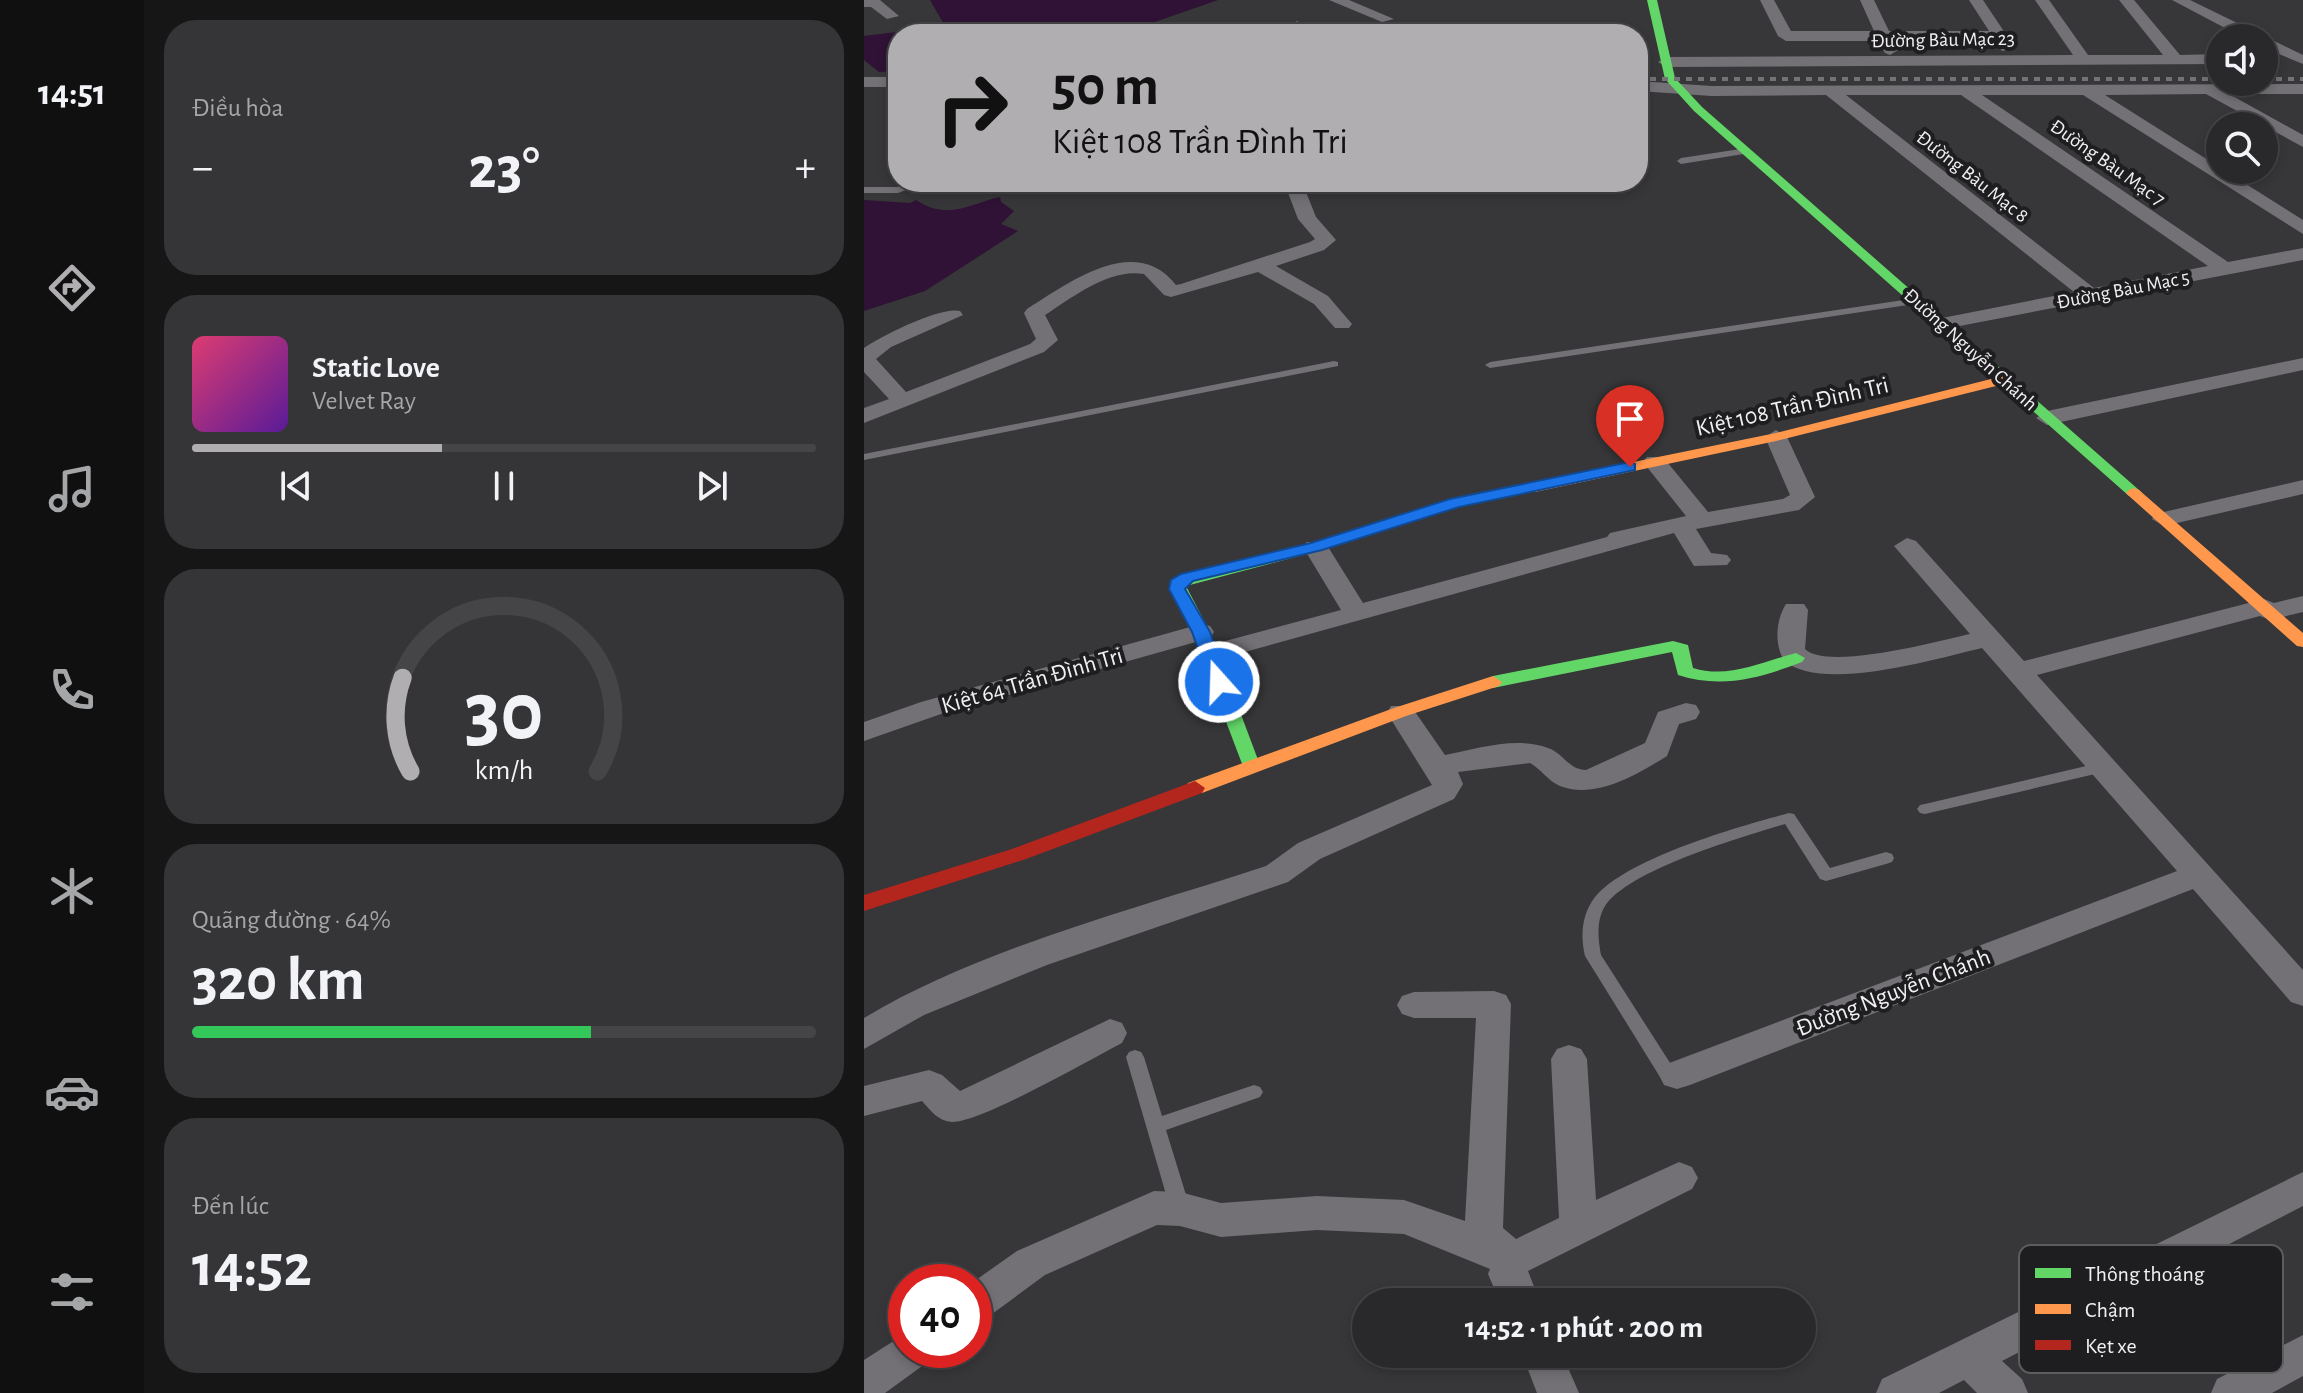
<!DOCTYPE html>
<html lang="vi">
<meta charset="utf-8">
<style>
:root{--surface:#29282a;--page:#353436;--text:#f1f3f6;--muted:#a5a6a8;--line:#454447;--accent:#b0aeb1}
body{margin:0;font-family:"Alegreya Sans",sans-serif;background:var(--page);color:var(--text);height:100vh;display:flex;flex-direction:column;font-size:30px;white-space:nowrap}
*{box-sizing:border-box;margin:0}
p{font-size:26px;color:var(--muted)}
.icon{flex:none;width:44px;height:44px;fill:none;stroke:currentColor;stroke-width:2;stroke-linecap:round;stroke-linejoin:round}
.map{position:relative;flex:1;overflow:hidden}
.panel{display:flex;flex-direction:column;gap:20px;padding:20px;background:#171617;width:720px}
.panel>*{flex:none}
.banner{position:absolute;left:24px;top:24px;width:760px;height:168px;border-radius:32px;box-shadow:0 4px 12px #0003,0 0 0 2px var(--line);background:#b0aeb1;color:#111;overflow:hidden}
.fabs{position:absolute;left:1342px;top:24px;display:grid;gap:16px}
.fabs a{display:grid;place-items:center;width:72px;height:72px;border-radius:50%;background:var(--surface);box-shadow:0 4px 12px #0003,0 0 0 2px var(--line);font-size:40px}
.speed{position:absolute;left:24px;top:1264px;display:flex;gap:16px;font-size:40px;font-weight:700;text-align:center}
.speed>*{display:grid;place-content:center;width:104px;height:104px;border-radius:50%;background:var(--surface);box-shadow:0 4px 12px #0003,0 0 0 2px var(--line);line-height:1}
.speed .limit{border:12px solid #d22;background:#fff;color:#111}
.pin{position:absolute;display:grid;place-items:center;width:68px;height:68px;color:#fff;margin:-82px -34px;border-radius:50% 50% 50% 0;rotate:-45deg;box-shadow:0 0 8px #0007}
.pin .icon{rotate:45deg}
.me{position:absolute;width:88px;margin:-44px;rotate:340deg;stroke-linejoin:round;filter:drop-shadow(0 0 6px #0008)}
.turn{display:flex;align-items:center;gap:28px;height:168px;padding:0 32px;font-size:36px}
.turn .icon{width:104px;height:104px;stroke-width:2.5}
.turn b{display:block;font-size:56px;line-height:68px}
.big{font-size:60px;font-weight:700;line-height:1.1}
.panel .tile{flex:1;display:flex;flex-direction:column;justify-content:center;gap:12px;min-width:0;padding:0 28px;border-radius:32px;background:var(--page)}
.panel .dial{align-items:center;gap:0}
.dial svg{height:208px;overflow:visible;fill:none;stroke:var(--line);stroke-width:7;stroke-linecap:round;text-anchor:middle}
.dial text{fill:var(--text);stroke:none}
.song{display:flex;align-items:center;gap:24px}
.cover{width:96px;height:96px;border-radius:12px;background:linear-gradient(135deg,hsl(340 70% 55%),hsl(270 70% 35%))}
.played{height:8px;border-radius:4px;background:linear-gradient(90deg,var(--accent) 40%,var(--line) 40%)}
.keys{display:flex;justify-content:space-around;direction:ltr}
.heat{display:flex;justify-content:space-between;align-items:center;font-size:44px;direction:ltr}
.charge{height:12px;border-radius:6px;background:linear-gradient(90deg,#34c759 64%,var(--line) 0)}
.trip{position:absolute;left:488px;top:1288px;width:464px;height:80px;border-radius:40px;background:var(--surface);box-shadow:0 4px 12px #0003,0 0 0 2px var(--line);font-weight:700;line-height:80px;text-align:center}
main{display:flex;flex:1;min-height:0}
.tab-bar{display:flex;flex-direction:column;width:144px;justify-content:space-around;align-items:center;background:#101011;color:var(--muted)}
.tab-bar .icon{width:56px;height:56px}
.tab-bar .selected{color:var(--accent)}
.tab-bar b{font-size:36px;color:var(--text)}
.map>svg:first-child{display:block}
.water{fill:#2f1235}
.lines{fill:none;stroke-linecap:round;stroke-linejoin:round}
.lane{fill:#747176;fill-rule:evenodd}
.street{fill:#747176;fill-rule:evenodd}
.fast{fill:#63d668;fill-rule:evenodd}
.slow{fill:#ff974d;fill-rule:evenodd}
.jam{fill:#b3261e;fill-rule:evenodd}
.rail{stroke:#737274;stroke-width:4;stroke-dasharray:6 6;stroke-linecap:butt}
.route{fill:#1a73e8;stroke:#114b97;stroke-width:2}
.labels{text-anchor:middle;stroke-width:8;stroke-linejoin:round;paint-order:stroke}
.far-street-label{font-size:20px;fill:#f1eff2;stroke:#1e1d1f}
.street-label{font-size:24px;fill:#f1eff2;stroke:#1e1d1f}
.key{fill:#1e1d1f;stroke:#5d5c5e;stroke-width:2}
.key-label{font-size:22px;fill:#f1eff2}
</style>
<main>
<nav class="tab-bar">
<b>14:51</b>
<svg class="icon selected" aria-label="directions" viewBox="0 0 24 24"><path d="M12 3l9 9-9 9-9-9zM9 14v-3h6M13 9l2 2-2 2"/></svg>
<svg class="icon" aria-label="music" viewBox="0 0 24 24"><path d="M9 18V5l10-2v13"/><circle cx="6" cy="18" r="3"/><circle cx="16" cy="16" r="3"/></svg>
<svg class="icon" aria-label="phone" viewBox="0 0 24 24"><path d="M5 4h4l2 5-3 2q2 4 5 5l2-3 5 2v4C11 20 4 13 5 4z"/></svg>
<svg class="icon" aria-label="climate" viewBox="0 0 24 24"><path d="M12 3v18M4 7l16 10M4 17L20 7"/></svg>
<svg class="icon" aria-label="car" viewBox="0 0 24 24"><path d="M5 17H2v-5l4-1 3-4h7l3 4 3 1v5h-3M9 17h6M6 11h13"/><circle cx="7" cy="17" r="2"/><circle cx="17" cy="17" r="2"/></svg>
<svg class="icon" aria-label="filters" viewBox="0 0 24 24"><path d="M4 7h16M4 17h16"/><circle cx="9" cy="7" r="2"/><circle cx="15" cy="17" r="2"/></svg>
</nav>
<section class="panel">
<div class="tile"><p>Điều hòa</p>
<div class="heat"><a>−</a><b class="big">23°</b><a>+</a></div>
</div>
<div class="tile">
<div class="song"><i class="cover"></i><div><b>Static Love</b><p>Velvet Ray</p></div></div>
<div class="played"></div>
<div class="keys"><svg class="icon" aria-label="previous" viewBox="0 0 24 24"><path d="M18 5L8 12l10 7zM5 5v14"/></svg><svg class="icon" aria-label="pause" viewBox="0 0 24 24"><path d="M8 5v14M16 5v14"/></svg><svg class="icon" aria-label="next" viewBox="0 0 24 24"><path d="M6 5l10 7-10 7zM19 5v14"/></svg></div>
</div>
<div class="tile dial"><svg viewBox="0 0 100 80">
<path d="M14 69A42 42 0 1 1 86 69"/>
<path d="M14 69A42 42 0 0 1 11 33" stroke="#b0aeb1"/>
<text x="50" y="56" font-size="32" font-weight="700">30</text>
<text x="50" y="72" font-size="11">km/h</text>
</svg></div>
<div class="tile"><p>Quãng đường · 64%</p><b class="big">320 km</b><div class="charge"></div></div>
<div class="tile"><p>Đến lúc</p><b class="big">14:52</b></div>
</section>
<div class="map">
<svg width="1439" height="1393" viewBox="0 0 1439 1393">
<rect width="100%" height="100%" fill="#373638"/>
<!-- water -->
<path class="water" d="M66,0H354L256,34H34V71L15,72L0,60V36L81,26Z
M136,197L137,202L150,211L137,224L154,231L61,291L0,311V200L46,203L52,200C84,221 105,204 136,197Z"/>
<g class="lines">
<!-- lane -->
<path class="lane" d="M883,148L886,149V153L817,164L813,161L817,158Z
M50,182H63L34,193H0V187H33Z
M1053,298L1058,301L1057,303L626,368L621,365L626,362Z
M470,361L474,362V366L0,460V454Z
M1239,762L1246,767L1244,771L1061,814L1056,813L1053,809L1056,805L1061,804Z
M925,813L930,814L966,868L1022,852L1028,854L1030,858L1028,862L1022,864L962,881L956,879L921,824C878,837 766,869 741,906C732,921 734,939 737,955L808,1066L819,1070L822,1075L819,1080L813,1082L796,1077L721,956C716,935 718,914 731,897C763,858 876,826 925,813Z
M271,1050L277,1052L280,1057L298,1116L390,1085L396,1087L399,1092L396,1097L302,1130L326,1208L323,1214L316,1216L309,1214L306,1208L262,1057L265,1052Z"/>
<!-- street -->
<path class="street" d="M0,0H16L35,16L23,19L7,7H0Z
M465,0H485L530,19L518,22Z
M896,0H910L927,31H1010L996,0H1010L1025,31H1125L1105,0H1119L1151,48L1138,51L1131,41H1029L1034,50L1026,55L1021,53L1014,41H922L914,36Z
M1171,0H1185L1224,55H1299L1255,0H1270L1316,55L1356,54V64L802,67L794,62L802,57L1209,55Z
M1308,0H1326L1439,55V64L1400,48V38H1380Z
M433,21L454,34H436L426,25Z
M0,77H34V87H0Z
M774,81L848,86L1439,84V94H1365L1439,135V147L1342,94L1241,95L1439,220V234L1219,95H1118L1364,262L1439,248V260L1080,329L1073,327L1070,323L1073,319L1210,292L962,95L848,96L774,91ZM982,95H1097L1344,266L1230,288Z
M420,182H438L452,217L472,240L460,250L412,266L464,296L488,324L485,328H471L450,304L394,272L307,297L300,295L280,274C245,268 209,297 181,315L194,340L180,352L0,423V408L25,399L0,372V348C17,336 77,306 96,311L99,315L27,347L12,359L42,392L166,344L172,339L160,313L163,309C206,282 271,233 312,285L317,284L446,242L451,239L434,219Z
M1439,358V370L1183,425L1172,418L1183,411Z
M912,430L923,437L951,497L935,510L832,529L847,553L863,555L867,560L863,565L830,566L810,533L345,662L335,660L331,654L335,648L477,610L439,547L443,542H461L499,603L743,537L746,533L822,516L779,462L783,457H799L844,512L919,499L926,495L901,437Z
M1439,480V494L1300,526L1288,519L1291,514Z
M1043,538L1052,541L1160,661L1400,599L1410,603L1439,596V612L1406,620L1396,616L1173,675L1439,970V1006L1427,1002L1329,889L826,1085L813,1089L800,1085L795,1075L800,1065L1313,871L1118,648C1075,658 955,694 920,660C910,645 912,619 922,604H940L944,610L941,649C963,671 1075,641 1106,634L1030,546Z
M337,624L346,626L350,632L346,638L77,714L0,741V722L57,702Z
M822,703L832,705L836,712L832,719L815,724L803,756C774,774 731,800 696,786C684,781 677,769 666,763L594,772L599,784L590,799L456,859L424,882L183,965L60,1015L0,1049V1018C117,948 272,909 402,866L434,843L568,785L523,713L527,706H547L581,755C614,749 651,736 684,748C699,753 705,770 722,770L781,743L794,712Z
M630,991L642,995L647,1004L639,1228L652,1239L695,1218L687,1059L693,1049L705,1045L717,1049L723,1059L732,1200L815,1162L828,1167L834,1178L828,1189L664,1271L676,1302H636L624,1274L626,1269L540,1234L453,1230L357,1237L316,1226L293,1225L181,1275L124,1317L110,1322L109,1282L153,1251L290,1191L316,1192L357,1203L453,1196L540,1200L601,1221L612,1018H550L538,1014L533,1005L538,996L550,992Z
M246,1019L258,1023L263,1033L258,1043C227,1059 116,1123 88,1122C74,1121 67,1111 58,1101L0,1116V1086L65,1070L78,1075L96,1091Z
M1439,1172V1206L1138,1361L1158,1379L1164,1393H1113L1100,1380L1075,1393H1012L1018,1379Z
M42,1333V1350H67L61,1364L21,1393H0V1360Z
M1439,1335V1376L1408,1393H1347L1353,1379Z
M658,1354H698L715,1393H673Z"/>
<!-- fast -->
<path class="fast" d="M783,0H793L811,78L838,107L1275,490L1278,493L1275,496H1265L830,111L801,79Z
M671,482L676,484L679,487L676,490L595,507L458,550L322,586L346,632L396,765L387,771L380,769L328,632L305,584L317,574L447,543L586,500Z
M809,641L824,645L829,668C865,679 897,662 932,653L941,658L938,662C896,678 858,689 814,675L808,652L629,688L620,682L629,676Z"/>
<!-- slow -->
<path class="slow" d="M1139,376L1144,377V383L912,441L671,492L663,487L671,482L912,433Z
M1270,488L1275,490L1439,633V647L1433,646L1265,496L1262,493L1265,490Z
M629,676L638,682L635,686L542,716L338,793H324L321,788L324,783L530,708Z"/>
<!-- jam -->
<path class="jam" d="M331,781L341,788L338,793L162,859L0,911V895L148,849Z"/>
<!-- rail -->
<path class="rail" d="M774,79H1356
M1400,79H1439
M0,80H34"/>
</g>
<!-- route -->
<path class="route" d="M766,462L771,464V470L595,507L458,550L329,581L321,589L346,632L364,682L362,686L355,688L346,682L328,632L305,589L307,580L317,574L447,543L586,499Z"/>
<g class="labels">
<!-- far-street labels -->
<g class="far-street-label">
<text transform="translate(1079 39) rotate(-1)" y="7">Đường Bàu Mạc 23</text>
<text transform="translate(1244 162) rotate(35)" y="7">Đường Bàu Mạc 7</text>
<text transform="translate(1109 176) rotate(38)" y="7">Đường Bàu Mạc 8</text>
<text transform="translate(1259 289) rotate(-11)" y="7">Đường Bàu Mạc 5</text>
<text transform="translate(1107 349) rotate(42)" y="7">Đường Nguyễn Chánh</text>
</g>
<!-- street labels -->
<g class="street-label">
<text transform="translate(928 406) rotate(-13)" y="8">Kiệt 108 Trần Đình Tri</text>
<text transform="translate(168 680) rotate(-16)" y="8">Kiệt 64 Trần Đình Tri</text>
<text transform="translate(1029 992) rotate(-21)" y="8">Đường Nguyễn Chánh</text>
</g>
</g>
<!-- legend -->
<rect x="1155" y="1245" width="264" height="128" rx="12" class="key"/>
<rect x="1171" y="1268" width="36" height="10" fill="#63d668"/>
<rect x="1171" y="1304" width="36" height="10" fill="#ff974d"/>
<rect x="1171" y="1340" width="36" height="10" fill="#b3261e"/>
<g class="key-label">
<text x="1221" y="1281">Thông thoáng</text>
<text x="1221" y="1317">Chậm</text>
<text x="1221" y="1353">Kẹt xe</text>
</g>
</svg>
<div class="fabs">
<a><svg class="icon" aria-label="sound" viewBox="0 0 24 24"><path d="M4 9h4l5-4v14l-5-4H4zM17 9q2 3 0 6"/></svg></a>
<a><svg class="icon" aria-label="search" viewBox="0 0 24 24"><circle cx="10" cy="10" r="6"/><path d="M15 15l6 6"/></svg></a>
</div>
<div class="speed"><div class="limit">40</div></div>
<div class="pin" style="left:766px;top:467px;background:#d93025"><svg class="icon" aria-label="arrive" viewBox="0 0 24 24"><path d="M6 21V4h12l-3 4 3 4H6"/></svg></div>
<svg class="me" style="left:355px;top:682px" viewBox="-20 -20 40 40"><circle r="17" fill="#1a73e8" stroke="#fff" stroke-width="3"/><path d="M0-11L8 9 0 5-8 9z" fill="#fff"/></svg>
<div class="trip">14:52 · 1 phút · 200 m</div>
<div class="banner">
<div class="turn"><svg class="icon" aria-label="right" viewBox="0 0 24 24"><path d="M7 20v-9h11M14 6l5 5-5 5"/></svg><div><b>50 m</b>Kiệt 108 Trần Đình Tri</div></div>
</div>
</div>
</main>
